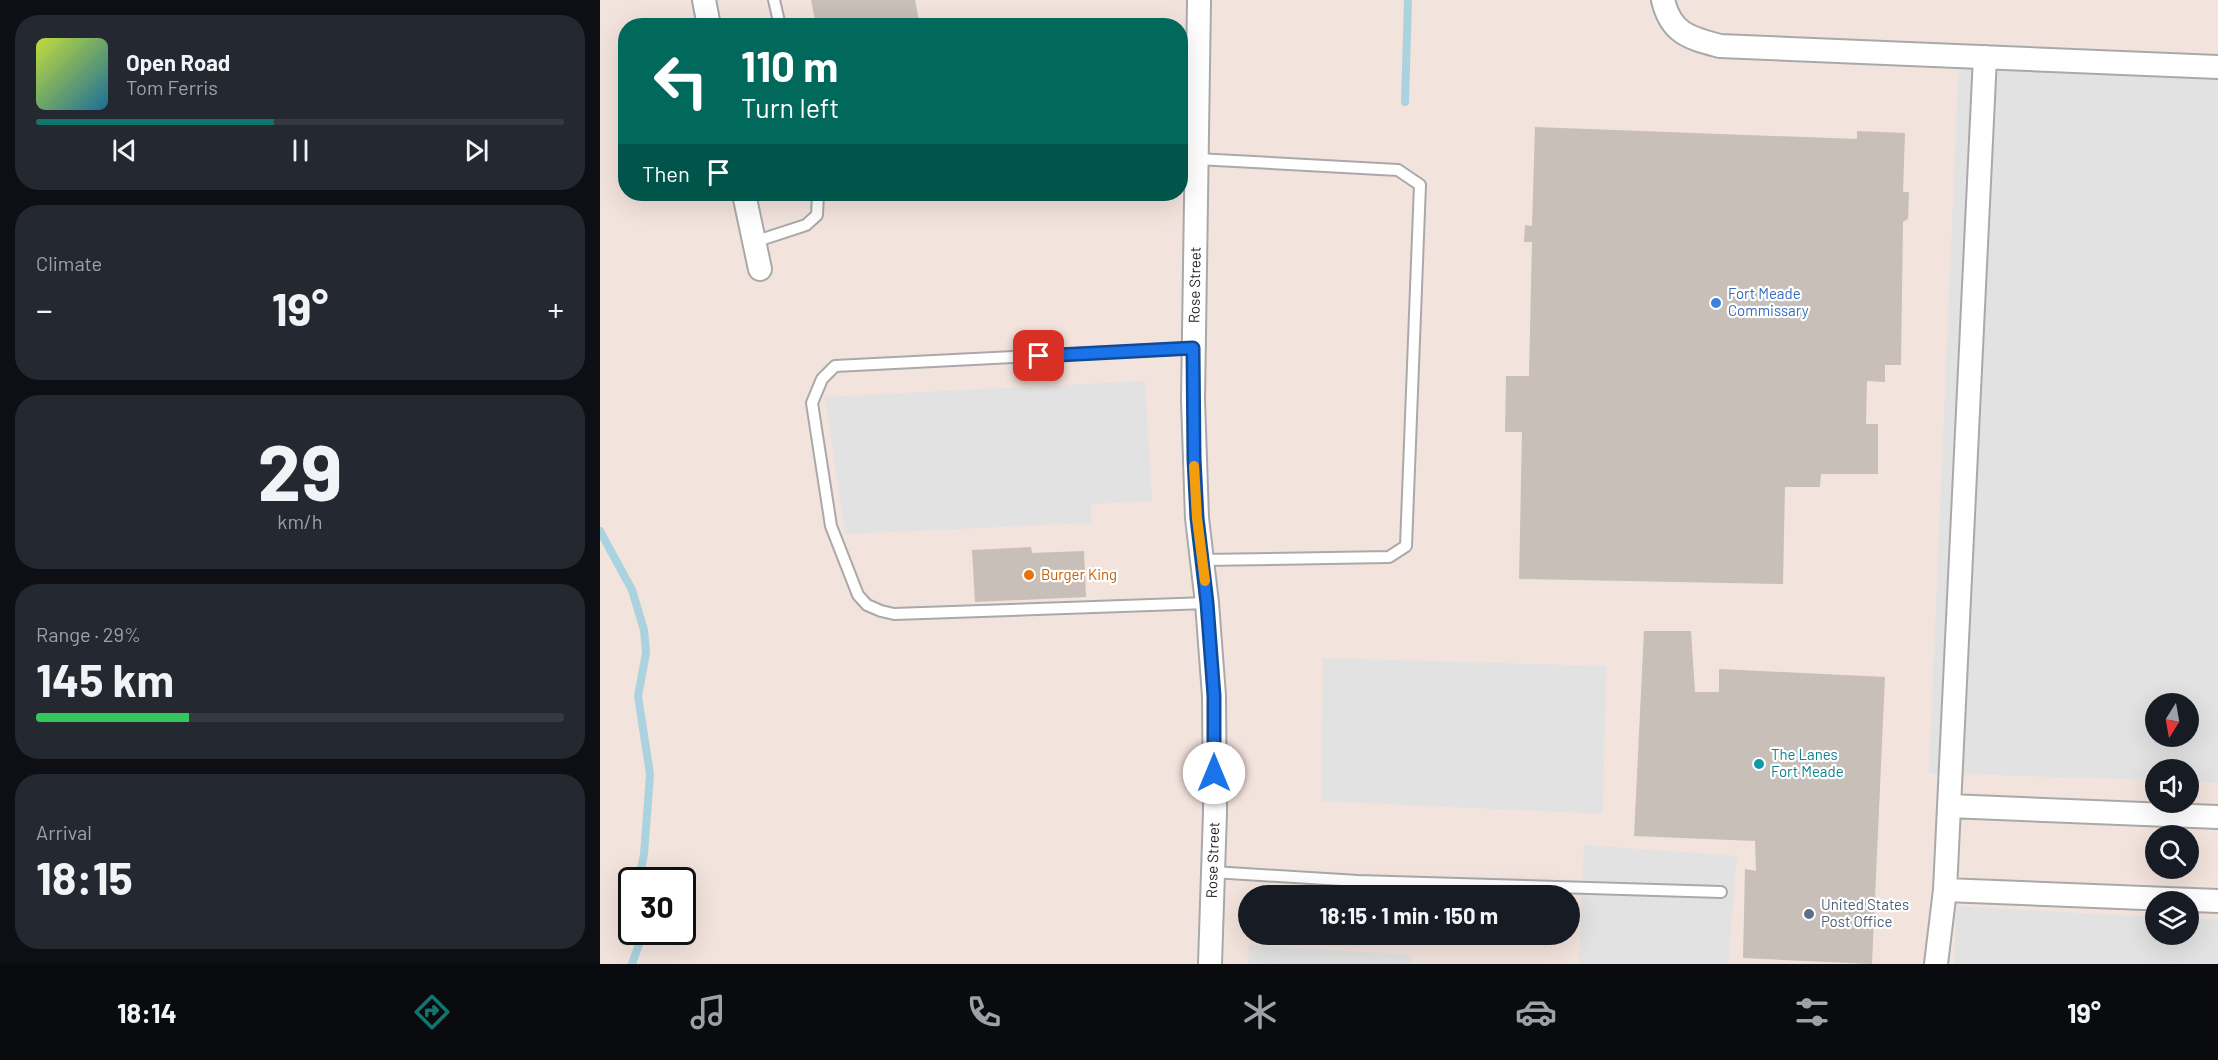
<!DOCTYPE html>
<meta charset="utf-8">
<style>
:root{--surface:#171b24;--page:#242831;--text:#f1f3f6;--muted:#9ea1a6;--line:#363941;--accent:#0f766e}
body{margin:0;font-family:Barlow,sans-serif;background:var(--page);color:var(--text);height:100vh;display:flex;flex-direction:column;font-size:22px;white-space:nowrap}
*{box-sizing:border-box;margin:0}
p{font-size:20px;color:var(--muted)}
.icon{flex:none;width:33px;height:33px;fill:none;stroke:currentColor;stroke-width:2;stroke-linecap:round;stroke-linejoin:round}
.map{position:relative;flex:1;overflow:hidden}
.details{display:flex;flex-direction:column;gap:15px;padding:15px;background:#0d0f14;width:600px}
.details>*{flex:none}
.top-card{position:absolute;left:18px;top:18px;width:570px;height:183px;border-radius:24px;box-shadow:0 6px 24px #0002;background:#00695c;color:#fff;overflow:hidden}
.needle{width:39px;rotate:191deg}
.buttons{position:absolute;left:1545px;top:693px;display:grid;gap:12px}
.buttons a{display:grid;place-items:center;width:54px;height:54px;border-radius:50%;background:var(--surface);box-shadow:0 6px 24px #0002;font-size:30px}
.speed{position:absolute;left:18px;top:867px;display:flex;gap:12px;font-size:30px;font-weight:700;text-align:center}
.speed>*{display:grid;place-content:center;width:78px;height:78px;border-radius:50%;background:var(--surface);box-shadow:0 6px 24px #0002;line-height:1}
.speed .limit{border:3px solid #111;border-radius:9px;background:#fff;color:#111}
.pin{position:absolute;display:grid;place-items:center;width:51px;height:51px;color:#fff;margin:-26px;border-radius:12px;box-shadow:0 3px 9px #0006}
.me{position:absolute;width:66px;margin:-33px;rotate:0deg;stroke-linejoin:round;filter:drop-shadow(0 0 4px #0008)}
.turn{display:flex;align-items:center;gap:21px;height:126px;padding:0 24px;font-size:27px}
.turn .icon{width:78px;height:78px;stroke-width:2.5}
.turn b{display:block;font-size:42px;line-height:51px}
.then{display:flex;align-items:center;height:57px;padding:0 24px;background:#0003;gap:12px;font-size:22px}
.big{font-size:45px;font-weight:700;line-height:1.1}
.details .card{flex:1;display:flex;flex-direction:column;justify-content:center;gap:9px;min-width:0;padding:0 21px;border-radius:24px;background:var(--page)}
.details .dial{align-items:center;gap:0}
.dial b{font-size:78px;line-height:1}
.song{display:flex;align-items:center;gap:18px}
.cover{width:72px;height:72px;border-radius:9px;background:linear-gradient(135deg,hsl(70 70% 55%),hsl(200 70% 35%))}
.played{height:6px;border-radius:3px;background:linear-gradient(90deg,var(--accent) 45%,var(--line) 45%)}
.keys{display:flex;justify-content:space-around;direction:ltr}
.heat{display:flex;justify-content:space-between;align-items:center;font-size:33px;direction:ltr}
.charge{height:9px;border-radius:4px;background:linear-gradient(90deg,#34c759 29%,var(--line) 0)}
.trip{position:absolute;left:638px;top:885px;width:342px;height:60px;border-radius:30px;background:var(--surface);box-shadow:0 6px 24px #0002;font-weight:700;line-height:60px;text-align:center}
.tab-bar{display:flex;height:96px;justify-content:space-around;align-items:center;background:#090b0e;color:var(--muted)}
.tab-bar .icon{width:42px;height:42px}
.tab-bar .current{color:var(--accent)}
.tab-bar b{font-size:27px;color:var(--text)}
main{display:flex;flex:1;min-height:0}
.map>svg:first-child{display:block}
.military{fill:#f3e3dd;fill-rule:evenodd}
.parking{fill:#e2e2e2;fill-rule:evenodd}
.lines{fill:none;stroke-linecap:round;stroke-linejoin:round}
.stream{stroke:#aad3df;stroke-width:8}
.building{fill:#c7bfb8}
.service-casing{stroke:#a9a9a9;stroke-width:14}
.minor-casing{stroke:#a9a9a9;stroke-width:26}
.service{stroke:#fff;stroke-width:10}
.minor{stroke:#fff;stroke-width:22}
.route-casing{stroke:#114b97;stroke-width:15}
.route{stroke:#1a73e8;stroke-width:10}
.slow{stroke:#f59e0b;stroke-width:10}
.shop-dot{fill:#3f7fe0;stroke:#fff;stroke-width:2}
.food-dot{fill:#e8710a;stroke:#fff;stroke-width:2}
.culture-dot{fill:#0f9aa8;stroke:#fff;stroke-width:2}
.service-dot{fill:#5c6f8a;stroke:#fff;stroke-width:2}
.labels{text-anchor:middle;stroke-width:4.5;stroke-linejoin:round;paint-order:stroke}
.street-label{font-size:15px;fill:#222;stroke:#fff}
.shop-label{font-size:15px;fill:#366cbe;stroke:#fff;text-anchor:start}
.food-label{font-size:15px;fill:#c56008;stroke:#fff;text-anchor:start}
.culture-label{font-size:15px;fill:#0d838f;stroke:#fff;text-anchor:start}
.service-label{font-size:15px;fill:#4e5e75;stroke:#fff;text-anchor:start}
</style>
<main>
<section class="details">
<div class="card">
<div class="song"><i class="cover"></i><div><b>Open Road</b><p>Tom Ferris</p></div></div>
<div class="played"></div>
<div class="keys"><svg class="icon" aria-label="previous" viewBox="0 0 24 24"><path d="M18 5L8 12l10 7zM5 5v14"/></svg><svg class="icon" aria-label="pause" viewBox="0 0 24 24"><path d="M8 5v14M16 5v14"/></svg><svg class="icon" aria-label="next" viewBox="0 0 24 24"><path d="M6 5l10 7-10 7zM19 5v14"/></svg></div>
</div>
<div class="card"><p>Climate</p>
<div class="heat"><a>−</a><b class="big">19°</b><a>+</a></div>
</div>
<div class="card dial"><b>29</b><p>km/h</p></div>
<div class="card"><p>Range · 29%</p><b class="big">145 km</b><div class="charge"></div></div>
<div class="card"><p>Arrival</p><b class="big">18:15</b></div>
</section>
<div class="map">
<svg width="1618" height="964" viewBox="0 0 1618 964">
<rect width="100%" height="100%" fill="#f2efe9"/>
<!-- military -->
<path class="military" d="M0,0H1618V964H0ZM26,26H580V194H26ZM1556,704H1588V736H1556ZM1556,770H1588V802H1556ZM1556,836H1588V868H1556ZM32,880H82V932H32ZM648,896H969V934H648ZM1556,902H1588V934H1556Z"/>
<!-- parking -->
<path class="parking" d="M1359,56L1618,57V783L1589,782L1588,770H1556L1555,780L1329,773ZM1556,704H1588V736H1556Z
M545,381L552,501L491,504V523L245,534L225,397Z
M723,658L1006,666L1003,814L721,801Z
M984,845L1137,856L1128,964H979Z
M1356,906L1555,917L1556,934H1588L1589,918L1618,920V964H1354Z
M649,945L812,955L811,964H648Z"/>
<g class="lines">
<!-- stream -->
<path class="stream" d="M805,102L808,0
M0,531L32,590L44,630L46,653L38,696L50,774L44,854L39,880
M32,964L39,944L38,932"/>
</g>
<!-- building -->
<path class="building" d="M211,0H315L320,26H252L251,19L216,25Z
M935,127L1257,139V131L1305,133L1303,192H1309L1308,219L1303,222L1301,365H1285V382L1267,381L1266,424H1278V474H1221L1220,487H1185L1183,584L919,579L922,432H905L906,376H929L932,242H924L925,225L932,226Z
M431,547L432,553L484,551L486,597L375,602L372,550Z
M1044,631H1091L1095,692H1119V669L1285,677L1272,964L1143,958L1145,869L1156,871L1155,841L1034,836Z"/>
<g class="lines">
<!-- service casing -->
<g class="service-casing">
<path id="service" d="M174,0L180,26
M597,159L798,170L820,185L806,546L789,557L602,560
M154,242L206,225L217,215L218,194
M593,348L235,366L222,379L212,403L231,526L258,595L267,605L281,611L294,614L607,603
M613,872L758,881L1121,892"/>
</g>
<!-- minor casing -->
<g class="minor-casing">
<path id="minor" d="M104,0L109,26
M599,0L593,400L597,518L607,603L614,696L615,812L610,964
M1063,0C1071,34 1090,38 1120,46L1618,67
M144,194L160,269
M1349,806L1618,817
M1345,890L1618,901
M1336,964L1345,890L1385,57"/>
</g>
<!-- service -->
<use href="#service" class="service"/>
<!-- minor -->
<use href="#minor" class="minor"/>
</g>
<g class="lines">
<!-- route casing -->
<g class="route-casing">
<path id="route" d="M439,356L593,348L594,459L597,518L607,603L614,696V773"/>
</g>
<!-- route -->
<use href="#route" class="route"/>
<!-- slow -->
<path class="slow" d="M594,466L597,518L605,581"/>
</g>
<!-- markers -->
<circle class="shop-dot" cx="1116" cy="303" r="6"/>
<circle class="food-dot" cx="429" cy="575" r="6"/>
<circle class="culture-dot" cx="1159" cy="764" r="6"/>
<circle class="service-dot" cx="1209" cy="914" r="6"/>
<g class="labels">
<!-- street labels -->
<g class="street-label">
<text transform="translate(595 285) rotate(-89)" y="5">Rose Street</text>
<text transform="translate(613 860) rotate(-88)" y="5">Rose Street</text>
</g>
<!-- shop labels -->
<g class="shop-label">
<text x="1128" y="299">Fort Meade<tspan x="1128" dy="17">Commissary</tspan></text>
</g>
<!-- food labels -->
<g class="food-label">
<text x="441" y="580">Burger King</text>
</g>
<!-- culture labels -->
<g class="culture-label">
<text x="1171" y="760">The Lanes<tspan x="1171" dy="17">Fort Meade</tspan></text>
</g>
<!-- service labels -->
<g class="service-label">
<text x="1221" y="910">United States<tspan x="1221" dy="17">Post Office</tspan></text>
</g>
</g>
</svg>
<div class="buttons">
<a><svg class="needle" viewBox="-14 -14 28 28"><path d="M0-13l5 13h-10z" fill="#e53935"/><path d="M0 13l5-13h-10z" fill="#9ea1a6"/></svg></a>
<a><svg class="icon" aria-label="sound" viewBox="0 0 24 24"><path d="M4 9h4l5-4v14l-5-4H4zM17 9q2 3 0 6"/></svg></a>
<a><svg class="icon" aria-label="search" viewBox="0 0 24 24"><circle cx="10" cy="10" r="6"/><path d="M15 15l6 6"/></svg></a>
<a><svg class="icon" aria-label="layers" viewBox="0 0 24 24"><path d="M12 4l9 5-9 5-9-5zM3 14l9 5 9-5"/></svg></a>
</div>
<div class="speed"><div class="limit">30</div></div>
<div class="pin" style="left:439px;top:356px;background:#d93025"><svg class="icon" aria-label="arrive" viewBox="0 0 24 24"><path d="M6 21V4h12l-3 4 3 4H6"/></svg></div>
<svg class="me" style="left:614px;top:773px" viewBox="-20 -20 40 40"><circle r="19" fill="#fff"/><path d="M0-13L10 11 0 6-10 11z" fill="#1a73e8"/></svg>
<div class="trip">18:15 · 1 min · 150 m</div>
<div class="top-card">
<div class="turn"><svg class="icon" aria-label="left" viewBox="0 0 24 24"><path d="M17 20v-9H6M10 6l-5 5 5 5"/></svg><div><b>110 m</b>Turn left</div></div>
<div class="then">Then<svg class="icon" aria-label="arrive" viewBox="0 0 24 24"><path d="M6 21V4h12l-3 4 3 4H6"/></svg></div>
</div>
</div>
</main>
<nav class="tab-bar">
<b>18:14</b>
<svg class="icon current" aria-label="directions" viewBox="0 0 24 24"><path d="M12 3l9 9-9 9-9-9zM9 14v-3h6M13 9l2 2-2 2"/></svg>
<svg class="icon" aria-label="music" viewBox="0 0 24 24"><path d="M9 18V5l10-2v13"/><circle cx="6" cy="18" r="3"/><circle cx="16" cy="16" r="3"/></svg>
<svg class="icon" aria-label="phone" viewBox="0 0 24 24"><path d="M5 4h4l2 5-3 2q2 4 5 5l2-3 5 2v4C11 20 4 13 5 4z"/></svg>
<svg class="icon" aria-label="climate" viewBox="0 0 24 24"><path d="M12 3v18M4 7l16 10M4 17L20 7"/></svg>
<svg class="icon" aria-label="car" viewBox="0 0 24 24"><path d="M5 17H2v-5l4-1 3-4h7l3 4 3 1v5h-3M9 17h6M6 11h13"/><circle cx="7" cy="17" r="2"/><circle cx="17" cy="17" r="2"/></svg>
<svg class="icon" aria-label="filters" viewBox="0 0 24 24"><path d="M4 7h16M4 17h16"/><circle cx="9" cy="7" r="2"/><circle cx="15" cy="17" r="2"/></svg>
<b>19°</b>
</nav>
